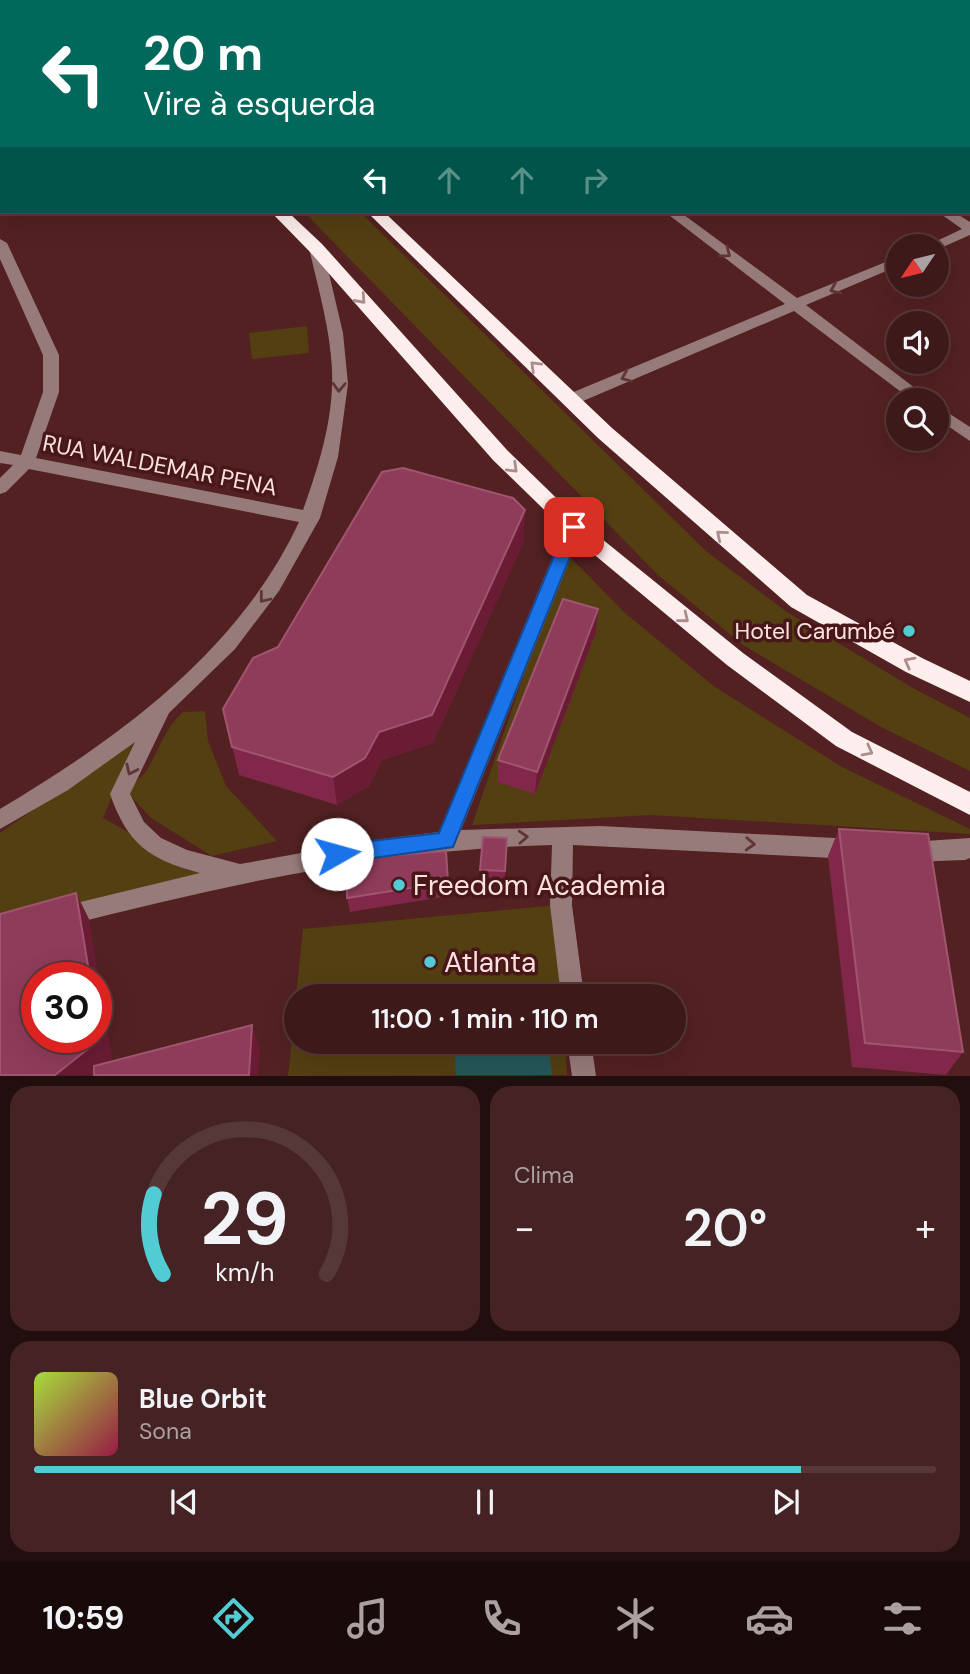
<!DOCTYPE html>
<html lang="pt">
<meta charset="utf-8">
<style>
:root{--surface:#3e191a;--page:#452223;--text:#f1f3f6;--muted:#ada0a2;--line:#573839;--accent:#51ccd5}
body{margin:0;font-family:"DM Sans",sans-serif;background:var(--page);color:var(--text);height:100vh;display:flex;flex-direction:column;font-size:26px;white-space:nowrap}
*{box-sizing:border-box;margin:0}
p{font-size:23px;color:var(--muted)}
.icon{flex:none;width:38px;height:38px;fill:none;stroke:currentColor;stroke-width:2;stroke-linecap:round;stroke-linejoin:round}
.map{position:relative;height:1076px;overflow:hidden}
.sheet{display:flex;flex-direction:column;gap:10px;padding:10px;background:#220e0e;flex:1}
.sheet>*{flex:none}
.banner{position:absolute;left:0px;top:0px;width:971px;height:214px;box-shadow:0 7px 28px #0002,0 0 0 2px var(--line);background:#00695c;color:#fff;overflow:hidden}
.needle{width:46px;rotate:235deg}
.tools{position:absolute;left:886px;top:234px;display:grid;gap:14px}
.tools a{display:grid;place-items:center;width:63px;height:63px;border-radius:50%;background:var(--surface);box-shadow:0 7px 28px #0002,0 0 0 2px var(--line);font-size:35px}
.speed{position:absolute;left:21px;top:962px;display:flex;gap:14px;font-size:35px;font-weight:700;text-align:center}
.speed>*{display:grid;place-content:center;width:91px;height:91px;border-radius:50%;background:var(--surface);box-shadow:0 7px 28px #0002,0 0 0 2px var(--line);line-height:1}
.speed .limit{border:10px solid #d22;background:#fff;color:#111}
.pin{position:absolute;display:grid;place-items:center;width:60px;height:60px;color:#fff;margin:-30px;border-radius:14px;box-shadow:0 4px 10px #0006}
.me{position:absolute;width:77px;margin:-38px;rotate:83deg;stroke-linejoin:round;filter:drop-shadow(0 0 5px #0008)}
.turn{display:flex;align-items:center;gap:24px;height:147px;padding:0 28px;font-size:32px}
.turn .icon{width:91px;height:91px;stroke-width:2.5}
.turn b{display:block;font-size:49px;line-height:60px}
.lanes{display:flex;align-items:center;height:66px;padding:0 28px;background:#0003;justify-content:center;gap:35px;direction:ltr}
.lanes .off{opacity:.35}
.big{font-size:52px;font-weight:600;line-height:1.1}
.sheet .card{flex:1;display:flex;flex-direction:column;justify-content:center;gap:10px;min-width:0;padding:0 24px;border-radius:21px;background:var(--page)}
.sheet .dial{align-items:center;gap:0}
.dial svg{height:182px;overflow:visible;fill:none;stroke:var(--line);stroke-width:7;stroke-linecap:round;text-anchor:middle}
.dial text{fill:var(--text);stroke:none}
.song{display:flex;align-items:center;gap:21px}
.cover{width:84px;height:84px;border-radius:10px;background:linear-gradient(135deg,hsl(80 70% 55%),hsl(340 70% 35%))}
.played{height:7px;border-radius:4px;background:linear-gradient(90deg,var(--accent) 85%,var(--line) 85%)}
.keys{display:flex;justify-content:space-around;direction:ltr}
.heat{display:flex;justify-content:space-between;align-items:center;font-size:38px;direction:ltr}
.sheet .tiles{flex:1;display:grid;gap:10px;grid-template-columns:1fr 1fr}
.card:last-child{grid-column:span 2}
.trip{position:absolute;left:284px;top:984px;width:402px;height:70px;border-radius:35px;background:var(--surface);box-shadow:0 7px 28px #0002,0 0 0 2px var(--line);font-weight:600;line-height:70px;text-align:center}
.menu{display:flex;height:112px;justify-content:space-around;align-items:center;background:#190a0a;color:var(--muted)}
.menu .icon{width:49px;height:49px}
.menu .active{color:var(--accent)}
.menu b{font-size:32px;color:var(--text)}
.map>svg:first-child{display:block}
.green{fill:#543f13}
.water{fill:#26575a}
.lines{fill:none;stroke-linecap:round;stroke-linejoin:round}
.minor{fill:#967b7a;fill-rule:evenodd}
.highway{fill:#fceeed;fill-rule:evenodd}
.wall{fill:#81274a}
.shaded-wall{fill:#691c33}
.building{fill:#8f3b5a;stroke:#a0556f;stroke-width:2}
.oneway{stroke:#5f3535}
.oneway2{stroke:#ab8d8d}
.route{fill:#1a73e8;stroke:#114b97;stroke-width:2}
.poi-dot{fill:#51ccd5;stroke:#481718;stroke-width:2.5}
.labels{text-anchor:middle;stroke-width:7;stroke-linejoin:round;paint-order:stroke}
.street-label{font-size:23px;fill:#fde1e0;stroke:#481718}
.poi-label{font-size:23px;fill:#fde1e0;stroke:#481718;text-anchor:end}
.near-poi-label{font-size:28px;fill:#fde1e0;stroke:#481718;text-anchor:start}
</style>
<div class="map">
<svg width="970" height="1076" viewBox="0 0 970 1076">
<rect width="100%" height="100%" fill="#532122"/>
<!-- green -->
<path class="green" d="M304,212H360L707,552L787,612L911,687L970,718V771L881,727L743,645L658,575Z
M307,326L309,353L252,359L249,333Z
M566,553L625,613L715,687L842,767L970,829V834L651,815L472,825Z
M205,711L208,741L226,786L277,841L212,856L151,818L125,790C132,784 142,778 147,770C159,750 165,728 183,712Z
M135,740L103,818L209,877L0,931V833Z
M558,905L562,996H296L303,929Z
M296,999V1041H565L567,1075L288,1076Z"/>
<!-- water -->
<path class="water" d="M454,1041H548L552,1075H456Z"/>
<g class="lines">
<!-- minor -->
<path class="minor" d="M380,0H393L394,2H382Z
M464,0H479L463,2Z
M600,0H612L613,2H602Z
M779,0H791L792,2H781Z
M665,212H680L797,298L898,257V266L806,305L932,401H913L794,311L576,404H564L562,400L564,396L785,304Z
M938,212H954L970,222V235L936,250V247H924L962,229Z
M0,239L7,243L59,355V392L36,458L303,510C319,465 334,418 332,369C330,328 318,288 309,248L316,244L323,248L343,333L348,384L338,457L320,518L279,591L235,649L169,713L130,794L144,822L161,838L187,850L240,864L374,840L439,832L565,527L568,522H580L583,527L461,830L600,826L854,839L862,842L865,849L862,856L854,859L573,845L572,905L584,996H561L550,905L552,845C385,849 225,885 64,926L56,923L53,916L56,909L64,906L200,873C149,859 128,845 110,794L135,742L68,790L0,829V809C119,738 239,651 299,522L29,469L6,492L0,494V478L13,465L0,463V451L21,455L43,392V355L0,259Z
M936,405L970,427V441L936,418Z
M970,838V858L965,860L910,862L902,859L899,852L902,845L910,842Z
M567,1041H591L596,1076H572Z"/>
<!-- highway -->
<path class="highway" d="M74,0H88L89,2H76Z
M148,0H162L163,2H150Z
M271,212H288L322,244L507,450L581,522L743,653L852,732L970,792V815L836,746L727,665L567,532L493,460L310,252Z
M367,212H384L612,428L807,595L922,658L970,681V702L906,672L791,607L598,438Z"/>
</g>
<!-- wall -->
<path class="wall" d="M524,541L433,743L382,760L369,786L337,805L239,775L223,709Z
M598,609L596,632L535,794L498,782V760Z
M839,829L963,1052L946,1075L852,1067L828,856Z
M507,838L505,879L480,877V870Z
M446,851L449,896L350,912L347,898Z"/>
<!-- shaded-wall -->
<path class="shaded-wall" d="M525,510L524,541L433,743L382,760L369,786L337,805L333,777L379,732Z
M598,609L596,632L535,794L537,772Z
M76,893L89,919L113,1063L98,1075H55L96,1021V978H90Z
M252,1025L260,1049L258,1075H249Z"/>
<!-- building -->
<path class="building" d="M403,468L513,498L525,510L432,715L379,732L365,758L333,777L232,747L223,709L253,658L278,647L382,472Z
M563,599L598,609L537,772L498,760Z
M839,829L928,834L963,1052L865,1043Z
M483,837L507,838L505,871L480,870Z
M446,851L448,882L347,898V859Z
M76,893L90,978H37V1038H96V1021L99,1040L55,1075H0V914Z
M252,1025L249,1075H94V1066Z"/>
<!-- one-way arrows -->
<defs><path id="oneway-chevron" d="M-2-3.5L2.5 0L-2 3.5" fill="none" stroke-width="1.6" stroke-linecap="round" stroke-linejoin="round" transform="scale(1.75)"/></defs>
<g class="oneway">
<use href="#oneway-chevron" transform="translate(726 253) rotate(37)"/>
<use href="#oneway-chevron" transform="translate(835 289) rotate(156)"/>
<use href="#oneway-chevron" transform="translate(626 377) rotate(157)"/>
<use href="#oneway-chevron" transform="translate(339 387) rotate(92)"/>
<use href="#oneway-chevron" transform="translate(264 598) rotate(128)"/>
<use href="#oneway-chevron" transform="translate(131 770) rotate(115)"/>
<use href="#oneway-chevron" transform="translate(523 837) rotate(-3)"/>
<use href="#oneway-chevron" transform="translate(750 844) rotate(3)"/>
</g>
<g class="oneway2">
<use href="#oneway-chevron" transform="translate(361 299) rotate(48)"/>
<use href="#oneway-chevron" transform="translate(535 366) rotate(-136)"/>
<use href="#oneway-chevron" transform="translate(513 468) rotate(44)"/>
<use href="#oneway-chevron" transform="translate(721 535) rotate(-140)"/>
<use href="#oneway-chevron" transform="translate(684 618) rotate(39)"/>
<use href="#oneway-chevron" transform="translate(909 662) rotate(-152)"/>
<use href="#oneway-chevron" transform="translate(868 751) rotate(28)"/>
</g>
<!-- route -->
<path class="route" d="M574,521L582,527L453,847L337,863L330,860L328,854L330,848L337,845L439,833L566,527Z"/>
<!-- markers -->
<g class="poi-dot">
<circle cx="909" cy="631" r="7"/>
<circle cx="399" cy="885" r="7"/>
<circle cx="430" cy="962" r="7"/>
</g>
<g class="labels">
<!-- street labels -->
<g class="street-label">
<text transform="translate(160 465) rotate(11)" y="8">RUA WALDEMAR PENA</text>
</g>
<!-- poi labels -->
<g class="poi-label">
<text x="895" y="639">Hotel Carumbé</text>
</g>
<!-- near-poi labels -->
<g class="near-poi-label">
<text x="413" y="895">Freedom Academia</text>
<text x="444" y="972">Atlanta</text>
</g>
</g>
</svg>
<div class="tools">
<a><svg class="needle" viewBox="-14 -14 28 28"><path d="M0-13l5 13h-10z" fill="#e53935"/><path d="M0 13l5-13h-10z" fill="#ada0a2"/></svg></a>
<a><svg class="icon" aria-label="sound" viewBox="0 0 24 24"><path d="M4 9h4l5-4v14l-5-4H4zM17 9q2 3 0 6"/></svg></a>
<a><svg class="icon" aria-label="search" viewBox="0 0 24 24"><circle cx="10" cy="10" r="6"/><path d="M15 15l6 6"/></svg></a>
</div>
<div class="speed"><div class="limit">30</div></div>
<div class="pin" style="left:574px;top:527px;background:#d93025"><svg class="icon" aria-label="arrive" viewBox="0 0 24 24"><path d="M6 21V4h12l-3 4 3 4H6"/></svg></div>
<svg class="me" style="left:337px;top:854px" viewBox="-20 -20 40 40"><circle r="19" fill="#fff"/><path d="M0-13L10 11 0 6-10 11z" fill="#1a73e8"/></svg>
<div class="trip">11:00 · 1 min · 110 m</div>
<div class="banner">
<div class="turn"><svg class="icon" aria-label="left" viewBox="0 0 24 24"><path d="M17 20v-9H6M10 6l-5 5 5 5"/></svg><div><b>20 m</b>Vire à esquerda</div></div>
<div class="lanes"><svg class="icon" aria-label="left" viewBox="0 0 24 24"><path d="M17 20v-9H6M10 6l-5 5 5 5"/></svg><svg class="icon off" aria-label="ahead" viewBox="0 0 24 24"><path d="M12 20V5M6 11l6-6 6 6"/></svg><svg class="icon off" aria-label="ahead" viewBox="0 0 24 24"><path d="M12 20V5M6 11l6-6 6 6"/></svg><svg class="icon off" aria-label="right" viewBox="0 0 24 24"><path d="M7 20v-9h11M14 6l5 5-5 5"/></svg></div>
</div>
</div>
<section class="sheet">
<div class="tiles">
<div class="card dial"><svg viewBox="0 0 100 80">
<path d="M14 69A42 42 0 1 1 86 69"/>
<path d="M14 69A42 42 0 0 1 10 34" stroke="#51ccd5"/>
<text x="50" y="56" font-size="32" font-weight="700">29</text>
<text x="50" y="72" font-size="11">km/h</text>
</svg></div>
<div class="card"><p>Clima</p>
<div class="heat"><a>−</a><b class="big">20°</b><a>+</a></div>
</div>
<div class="card">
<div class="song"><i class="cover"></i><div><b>Blue Orbit</b><p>Sona</p></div></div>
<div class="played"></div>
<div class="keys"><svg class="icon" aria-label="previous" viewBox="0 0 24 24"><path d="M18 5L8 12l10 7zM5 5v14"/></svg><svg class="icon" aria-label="pause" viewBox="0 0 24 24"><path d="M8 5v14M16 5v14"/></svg><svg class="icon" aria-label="next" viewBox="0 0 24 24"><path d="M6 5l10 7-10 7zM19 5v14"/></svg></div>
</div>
</div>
</section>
<nav class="menu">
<b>10:59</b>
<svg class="icon active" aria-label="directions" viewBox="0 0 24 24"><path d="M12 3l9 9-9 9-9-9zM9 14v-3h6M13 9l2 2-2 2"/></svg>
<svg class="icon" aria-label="music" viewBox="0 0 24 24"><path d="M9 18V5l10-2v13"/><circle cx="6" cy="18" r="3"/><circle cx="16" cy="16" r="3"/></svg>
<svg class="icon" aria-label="phone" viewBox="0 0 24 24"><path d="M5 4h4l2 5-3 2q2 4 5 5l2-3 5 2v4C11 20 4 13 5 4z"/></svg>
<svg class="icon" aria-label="climate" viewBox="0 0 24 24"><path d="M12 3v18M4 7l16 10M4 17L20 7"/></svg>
<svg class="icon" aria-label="car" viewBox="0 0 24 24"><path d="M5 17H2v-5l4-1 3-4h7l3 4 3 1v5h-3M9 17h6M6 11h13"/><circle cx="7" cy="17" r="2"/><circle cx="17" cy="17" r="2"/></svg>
<svg class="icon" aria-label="filters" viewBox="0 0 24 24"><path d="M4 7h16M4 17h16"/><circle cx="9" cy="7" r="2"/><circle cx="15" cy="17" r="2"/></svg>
</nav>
